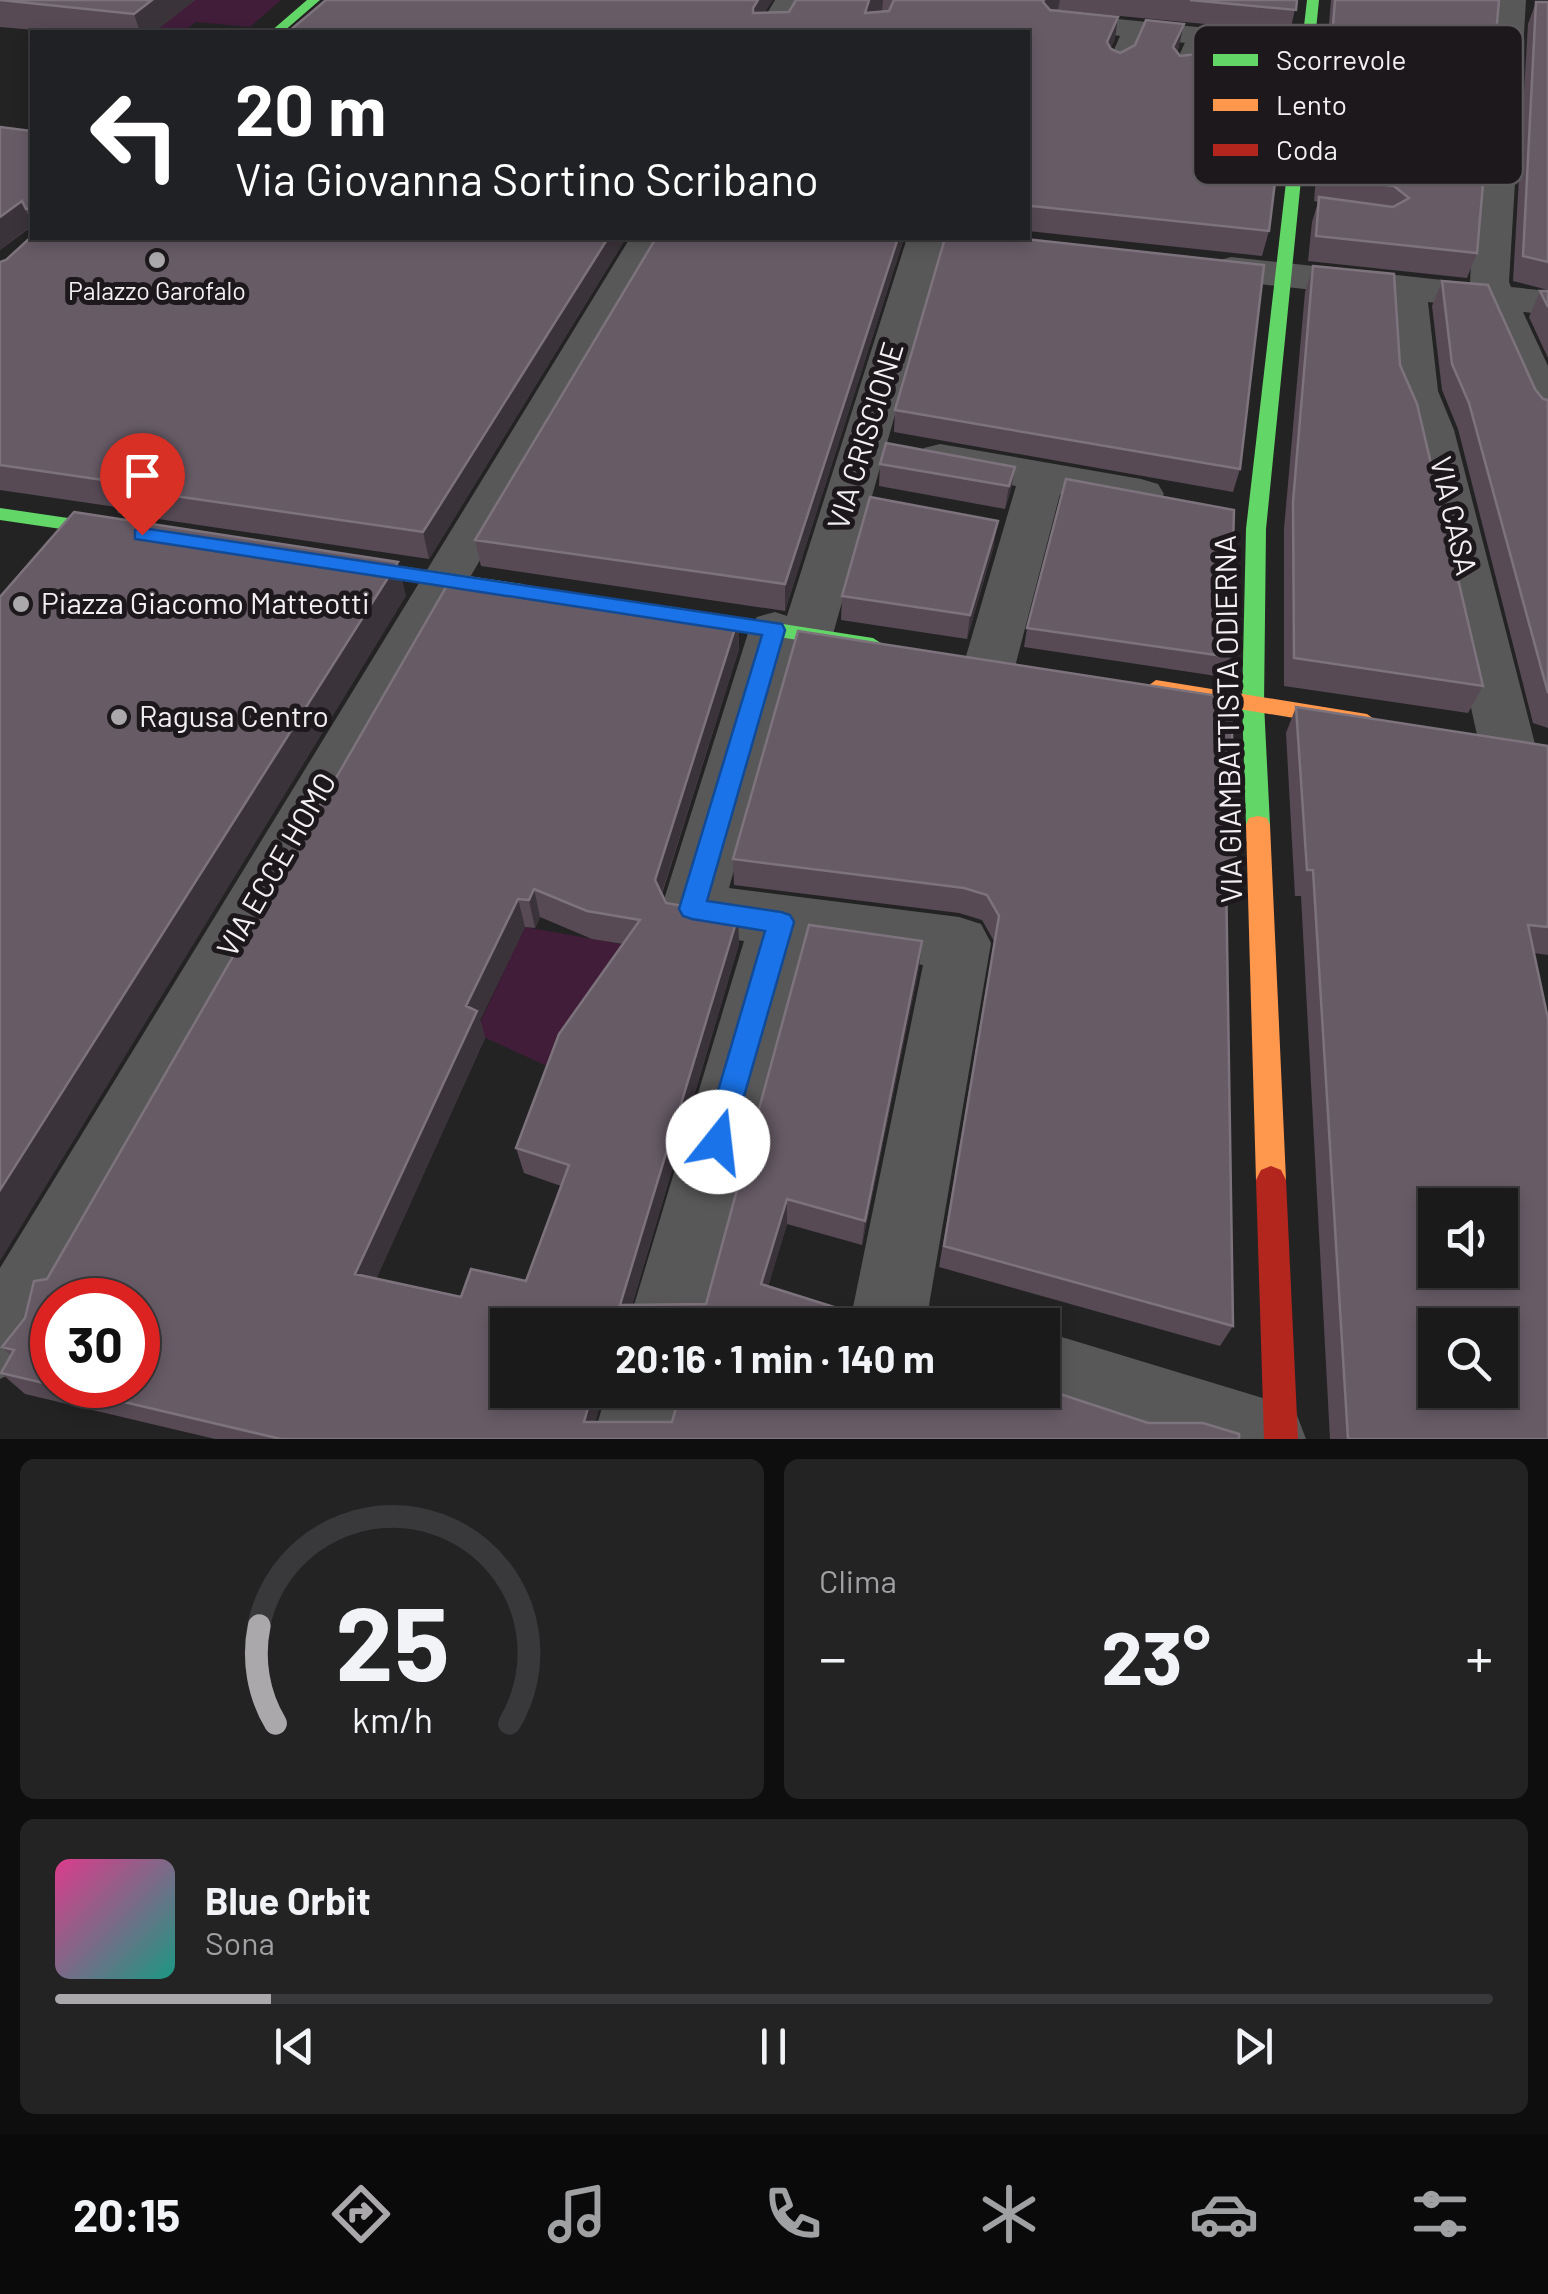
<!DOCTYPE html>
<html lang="it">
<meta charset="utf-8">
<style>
:root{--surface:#1b1a1b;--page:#242324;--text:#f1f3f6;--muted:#a0a1a3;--line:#39383a;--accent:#aaa8aa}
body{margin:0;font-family:Barlow,sans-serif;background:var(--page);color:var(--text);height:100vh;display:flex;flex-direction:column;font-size:38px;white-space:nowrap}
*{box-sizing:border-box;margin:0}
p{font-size:32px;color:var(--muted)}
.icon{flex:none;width:55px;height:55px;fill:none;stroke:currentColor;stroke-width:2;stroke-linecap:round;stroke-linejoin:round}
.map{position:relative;height:1439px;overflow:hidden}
.sheet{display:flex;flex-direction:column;gap:20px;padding:20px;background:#0f0e0f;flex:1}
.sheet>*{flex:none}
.banner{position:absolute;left:30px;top:30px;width:1000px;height:210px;border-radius:0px;box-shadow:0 5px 15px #0003,0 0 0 2px var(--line);background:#202124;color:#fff;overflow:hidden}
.controls{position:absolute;left:1418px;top:1188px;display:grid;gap:20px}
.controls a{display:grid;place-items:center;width:100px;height:100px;border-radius:0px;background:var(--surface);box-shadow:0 5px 15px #0003,0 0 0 2px var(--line);font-size:50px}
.speed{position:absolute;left:30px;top:1278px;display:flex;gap:20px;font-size:50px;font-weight:700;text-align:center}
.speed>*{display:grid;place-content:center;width:130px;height:130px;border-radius:50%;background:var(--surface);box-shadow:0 5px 15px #0003,0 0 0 2px var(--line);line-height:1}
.speed .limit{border:15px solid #d22;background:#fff;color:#111}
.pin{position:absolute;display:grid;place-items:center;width:85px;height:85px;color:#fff;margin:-102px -42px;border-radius:50% 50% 50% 0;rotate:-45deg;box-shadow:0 0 10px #0007}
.pin .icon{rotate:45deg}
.me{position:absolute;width:110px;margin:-55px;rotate:16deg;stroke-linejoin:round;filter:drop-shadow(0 0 8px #0008)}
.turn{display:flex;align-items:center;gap:35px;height:210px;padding:0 40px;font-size:45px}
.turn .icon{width:130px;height:130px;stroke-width:2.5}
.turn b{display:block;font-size:70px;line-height:85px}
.big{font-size:75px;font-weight:700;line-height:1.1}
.sheet .widget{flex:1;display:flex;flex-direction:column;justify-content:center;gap:15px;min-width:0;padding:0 35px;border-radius:15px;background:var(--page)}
.sheet .dial{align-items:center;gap:0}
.dial svg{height:260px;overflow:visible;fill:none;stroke:var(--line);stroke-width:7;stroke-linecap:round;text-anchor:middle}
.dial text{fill:var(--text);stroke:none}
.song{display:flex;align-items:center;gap:30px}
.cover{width:120px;height:120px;border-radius:15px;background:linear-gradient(135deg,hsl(330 70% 55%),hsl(170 70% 35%))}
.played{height:10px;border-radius:5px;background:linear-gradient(90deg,var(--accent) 15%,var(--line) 15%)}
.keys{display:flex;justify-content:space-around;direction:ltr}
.heat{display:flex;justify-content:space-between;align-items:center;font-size:55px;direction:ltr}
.sheet .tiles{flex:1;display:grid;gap:20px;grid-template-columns:1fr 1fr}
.widget:last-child{grid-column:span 2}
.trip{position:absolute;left:490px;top:1308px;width:570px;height:100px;border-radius:0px;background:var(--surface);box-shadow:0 5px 15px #0003,0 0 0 2px var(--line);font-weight:700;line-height:100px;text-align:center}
.tab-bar{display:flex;height:160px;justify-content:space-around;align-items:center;background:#0b0a0b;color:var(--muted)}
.tab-bar .icon{width:70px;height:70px}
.tab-bar .active{color:var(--accent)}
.tab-bar b{font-size:45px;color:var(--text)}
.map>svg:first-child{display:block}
.green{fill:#411d3a}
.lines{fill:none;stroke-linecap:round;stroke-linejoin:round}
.lane{fill:#585858;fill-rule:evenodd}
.street{fill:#585858;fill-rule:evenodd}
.fast{fill:#63d668;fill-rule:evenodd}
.slow{fill:#ff974d;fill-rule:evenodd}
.jam{fill:#b3261e;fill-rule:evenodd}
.wall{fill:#574a55;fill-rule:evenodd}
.shaded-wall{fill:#3b333a}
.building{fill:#675b66;stroke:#7d737c;stroke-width:2.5;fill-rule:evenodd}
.route{fill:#1a73e8;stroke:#114b97;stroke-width:2.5}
.poi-dot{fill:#aaa8aa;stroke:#1c181b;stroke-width:4}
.labels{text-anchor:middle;stroke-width:10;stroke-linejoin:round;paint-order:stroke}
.far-poi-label{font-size:25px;fill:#f2f0f2;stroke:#1c181b}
.street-label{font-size:30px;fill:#f2f0f2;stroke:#1c181b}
.poi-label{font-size:30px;fill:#f2f0f2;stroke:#1c181b;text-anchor:start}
.key{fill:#1c181b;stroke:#5c595c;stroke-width:2.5}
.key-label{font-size:28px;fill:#f2f0f2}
</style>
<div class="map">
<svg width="1548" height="1439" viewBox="0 0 1548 1439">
<rect width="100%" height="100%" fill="#242324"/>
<!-- green -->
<path class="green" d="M183,0H281L250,27L196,22L183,32H154L170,20Z
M525,927L643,948L571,1077L475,1033Z"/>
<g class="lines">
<!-- lane -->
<path class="lane" d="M1133,23L1143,29L1127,66L1117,72L1110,70L1107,66L1123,29Z
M1198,30L1208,36L1192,71L1189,75H1175L1172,71L1188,36Z"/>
<!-- street -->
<path class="street" d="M775,0H805L786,32H756Z
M1496,0H1526L1509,282L1511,287L1548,291V315L1523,312L1548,366V426L1532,422L1526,413L1480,308L1428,302L1438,391L1454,430L1535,744L1527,759L1507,765L1487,759L1479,744L1410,430L1394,391L1388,298L1231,281L1217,277L1212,269L1217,261L1231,257L1470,283L1473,220Z
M1058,13L1308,38L1319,40L1323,47L1319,54L1308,56L1047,28L1043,22L1047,16Z
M630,238H668L469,579L65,1300H52C52,1339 35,1364 0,1379V1268Z
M907,238H945L833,634L825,647L807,652L796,649L729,888L959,917L981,924L991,943L929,1305L937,1325L850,1322L923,965L805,949L704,1325H628L744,941L692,934L670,927L661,909L749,630L757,617L775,612L787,616Z
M940,444L1141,479L1158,484L1164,494L1158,504L1141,509L1060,494L1016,663L1009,676L990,682L971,676L964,663L1016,486L924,468L917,458L924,448Z
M1042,1331L1266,1399L1295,1410L1306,1439H1137L1014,1398L1011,1390H1042Z
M607,1390H687L673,1439H593Z"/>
<!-- fast -->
<path class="fast" d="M307,0H320L283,32H270Z
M1307,0H1319L1266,529L1264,704L1270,825L1267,832H1249L1246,825L1242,704L1246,529Z
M0,508L136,528L146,534L136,540L0,520Z
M325,555L522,584L532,591L522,598L318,567L315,562Z
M667,606L873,638L884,645L873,652L660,618L657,613L660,608Z"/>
<!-- slow -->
<path class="slow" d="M1156,680L1367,714L1378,722L1367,730L1148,694L1145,688Z
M1258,816L1267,818L1270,825L1286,1180L1281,1190L1271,1194L1261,1190L1256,1180L1246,825L1249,818Z"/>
<!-- jam -->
<path class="jam" d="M1271,1166L1281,1170L1286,1180L1298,1439H1264L1256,1180L1261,1170Z"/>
</g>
<!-- wall -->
<path class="wall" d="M0,0H195L154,32H57L0,27Z
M796,0H1297L1290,32L1056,10L1115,39L1110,49L1120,53L1179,46L1177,52L1269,231L1262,256L1028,231V32L764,12H789Z
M1331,0H1499L1477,253L1467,278L1308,261L1312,222L1318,202L1314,201Z
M1536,2H1548V290L1513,281L1528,24Z
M32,131V226L0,250Z
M32,238H626L429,559L118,513L116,507L0,490V262L6,260Z
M656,238H904L785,611L481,566L475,540Z
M1313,266L1400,365L1483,686L1468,713L1284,686V529L1305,292Z
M1442,281L1543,399L1548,400V728L1533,723L1458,429L1442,390L1432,306Z
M1540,291H1548V358L1529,317Z
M895,410L1240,469L1233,492L894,432Z
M880,464L1015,467L1011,489L1005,509L879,486Z
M994,545L967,639L841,620L842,596Z
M738,619L739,649L662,894L666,903L738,916L739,944L632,1305L706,1304L919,968L862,1245L787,1224L768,1286L891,1325H508L604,1390L595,1422L1148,1423L1239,1439H215L25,1394L1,1373L11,1356L2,1347L25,1318L47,1279ZM540,917L592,939L623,944L516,1148L524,1173L561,1186L526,1281L461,1297L376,1279L485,1038L480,1020L525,927L535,928Z
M1027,628L1230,657L1223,677L1024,647Z
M1296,707L1548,746V955L1534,953L1548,1439H1330L1301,896H1295L1286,733Z
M733,859L1236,873L1226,898L1233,1326L1220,1346L939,1267L994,941L982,920L959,913L734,885Z"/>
<!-- shaded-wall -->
<path class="shaded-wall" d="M152,0H195L154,32H140L134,14Z
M758,0H773L753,30V8Z
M869,0H883L882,13H865Z
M1044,0H1060L1058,9L1044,14Z
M1118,17L1115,39L1104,64L1107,42Z
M1184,24L1179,46L1169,69L1173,47Z
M22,201L32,225L0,250V217Z
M1032,206L1028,230V231V209Z
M608,238H626L429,559L423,532Z
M898,238H904L785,611V584Z
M1015,467L1011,489L1005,509L1009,486Z
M998,521L994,545L967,639L970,615Z
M398,562L406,596L0,1261V1190Z
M738,619L739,649L657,908L655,880Z
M534,889L540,917L535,928L529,900Z
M518,899L525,927L480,1020L485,1038L368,1297L355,1274L466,1006Z
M738,916L739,944L626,1325L620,1305Z
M922,941L919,968L862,1245L865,1221Z
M787,1199V1224L762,1307L761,1284Z
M593,1390H604L591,1439L584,1422Z"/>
<!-- building -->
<path class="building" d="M0,0H152L134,14Z
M326,0H758L753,8V13L789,12L796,0H869L865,13L889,11L894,0H1044L1043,2L1050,10L1118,17L1107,42L1111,49L1120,53L1135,45L1146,20L1184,24L1173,47L1180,56L1197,54L1211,26L1293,35L1269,231L1032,206L1028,209V32H288Z
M1190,0H1297L1296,10Z
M1335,0H1499L1477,253L1316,236L1319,197L1393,207L1409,198L1394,186L1321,177Z
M1536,2H1548V262L1523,256Z
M0,127L32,131V209H26L22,201L0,217Z
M32,236V238H608L423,532L106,486L110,481L0,465V262L6,260Z
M656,238H898L785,584L475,540Z
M945,238H1016L1264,265L1240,469L895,410Z
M1313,266L1394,274L1400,365L1417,404L1483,686L1294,658L1293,502Z
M1442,281L1488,285L1535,389L1543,399L1548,400V693L1469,403L1452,364Z
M1540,291H1548V307Z
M886,443L1015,467L1009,486L880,464Z
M1066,479L1234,510L1230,657L1027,628Z
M870,497L998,521L970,615L842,596Z
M74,512L398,562L0,1190V597Z
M453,575L738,619L655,880L666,903L738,916L620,1305L706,1304L809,925L922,941L865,1221L787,1199L761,1284L891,1325H508V1390H593L584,1422H672L681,1390H1042V1388L1148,1423H1203L1239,1434V1439H281L1,1373L14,1350L2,1347L25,1318L34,1281L47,1279ZM534,889L587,911L640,920L559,1034L516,1148L569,1165L526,1281L471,1269L461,1297L355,1274L477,1011L466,1006L518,899L529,900ZM52,1300H138V1385H52Z
M798,631L1231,698L1236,873H1226L1233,1326L944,1246L999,916L987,895L964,888L733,859Z
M1296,707L1548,746V927L1528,925L1548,1019V1439H1348L1313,870H1307ZM1435,1205H1500V1270H1435ZM1435,1325H1500V1390H1435Z"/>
<!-- route -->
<path class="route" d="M142,528L782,624L785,630L707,901L781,912L790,915L794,922L728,1152L718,1156L708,1152L703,1142L765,931L692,919L683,916L679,909L762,635L135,539V530Z"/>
<!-- markers -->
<g class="poi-dot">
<circle cx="157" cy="260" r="10"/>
<circle cx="21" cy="604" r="10"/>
<circle cx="119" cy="717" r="10"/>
</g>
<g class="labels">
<!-- far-poi labels -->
<g class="far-poi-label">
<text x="157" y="300">Palazzo Garofalo</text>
</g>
<!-- street labels -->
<g class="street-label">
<text transform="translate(866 436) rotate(-73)" y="10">VIA CRISCIONE</text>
<text transform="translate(1453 516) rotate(77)" y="10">VIA CASA</text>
<text transform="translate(1229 719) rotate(-91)" y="10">VIA GIAMBATTISTA ODIERNA</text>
<text transform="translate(277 865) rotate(-60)" y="10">VIA ECCE HOMO</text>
</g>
<!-- poi labels -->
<g class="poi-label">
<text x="41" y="614">Piazza Giacomo Matteotti</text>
<text x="139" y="727">Ragusa Centro</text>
</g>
</g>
<!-- legend -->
<rect x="1193" y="25" width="330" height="160" rx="15" class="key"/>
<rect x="1213" y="54" width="45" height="12" fill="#63d668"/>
<rect x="1213" y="99" width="45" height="12" fill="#ff974d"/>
<rect x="1213" y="144" width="45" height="12" fill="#b3261e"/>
<g class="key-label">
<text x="1276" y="70">Scorrevole</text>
<text x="1276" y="115">Lento</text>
<text x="1276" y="160">Coda</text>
</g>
</svg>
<div class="controls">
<a><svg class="icon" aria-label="sound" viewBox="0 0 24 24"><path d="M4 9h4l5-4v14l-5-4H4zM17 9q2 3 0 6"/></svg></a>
<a><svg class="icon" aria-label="search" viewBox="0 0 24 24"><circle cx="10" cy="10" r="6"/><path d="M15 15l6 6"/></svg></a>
</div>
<div class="speed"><div class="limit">30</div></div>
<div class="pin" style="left:142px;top:535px;background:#d93025"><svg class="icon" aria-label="arrive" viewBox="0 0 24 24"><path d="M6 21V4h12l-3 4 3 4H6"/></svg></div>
<svg class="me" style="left:718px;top:1142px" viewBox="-20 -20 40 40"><circle r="19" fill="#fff"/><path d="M0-13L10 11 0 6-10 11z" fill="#1a73e8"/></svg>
<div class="trip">20:16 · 1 min · 140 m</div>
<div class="banner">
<div class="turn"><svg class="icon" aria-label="left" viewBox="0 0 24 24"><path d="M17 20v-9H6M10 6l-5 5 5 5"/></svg><div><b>20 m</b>Via Giovanna Sortino Scribano</div></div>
</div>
</div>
<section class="sheet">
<div class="tiles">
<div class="widget dial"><svg viewBox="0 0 100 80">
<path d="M14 69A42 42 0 1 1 86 69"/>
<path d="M14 69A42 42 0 0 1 9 39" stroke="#aaa8aa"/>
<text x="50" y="56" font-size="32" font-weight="700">25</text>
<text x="50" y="72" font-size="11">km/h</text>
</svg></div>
<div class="widget"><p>Clima</p>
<div class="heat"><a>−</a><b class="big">23°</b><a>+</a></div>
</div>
<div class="widget">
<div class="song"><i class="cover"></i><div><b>Blue Orbit</b><p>Sona</p></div></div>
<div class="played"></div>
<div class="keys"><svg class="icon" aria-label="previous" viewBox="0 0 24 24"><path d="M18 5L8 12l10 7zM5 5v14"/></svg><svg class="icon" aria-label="pause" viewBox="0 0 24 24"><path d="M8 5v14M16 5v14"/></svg><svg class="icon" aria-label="next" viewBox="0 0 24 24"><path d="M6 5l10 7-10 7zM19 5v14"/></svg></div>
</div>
</div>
</section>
<nav class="tab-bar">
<b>20:15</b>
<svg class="icon active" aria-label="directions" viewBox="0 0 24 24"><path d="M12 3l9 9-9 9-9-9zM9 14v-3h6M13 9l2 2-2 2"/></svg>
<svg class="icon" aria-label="music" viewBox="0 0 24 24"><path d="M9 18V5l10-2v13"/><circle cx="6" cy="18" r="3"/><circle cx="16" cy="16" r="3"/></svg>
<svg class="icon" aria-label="phone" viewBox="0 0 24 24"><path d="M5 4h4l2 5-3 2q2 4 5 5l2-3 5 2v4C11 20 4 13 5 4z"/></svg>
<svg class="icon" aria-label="climate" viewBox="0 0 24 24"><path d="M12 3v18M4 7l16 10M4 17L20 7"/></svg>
<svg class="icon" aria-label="car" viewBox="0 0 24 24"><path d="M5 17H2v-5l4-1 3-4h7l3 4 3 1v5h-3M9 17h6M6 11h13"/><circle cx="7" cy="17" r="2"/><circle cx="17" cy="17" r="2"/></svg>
<svg class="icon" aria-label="filters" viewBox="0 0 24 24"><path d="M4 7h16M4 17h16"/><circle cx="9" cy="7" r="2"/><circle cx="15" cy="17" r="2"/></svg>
</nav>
